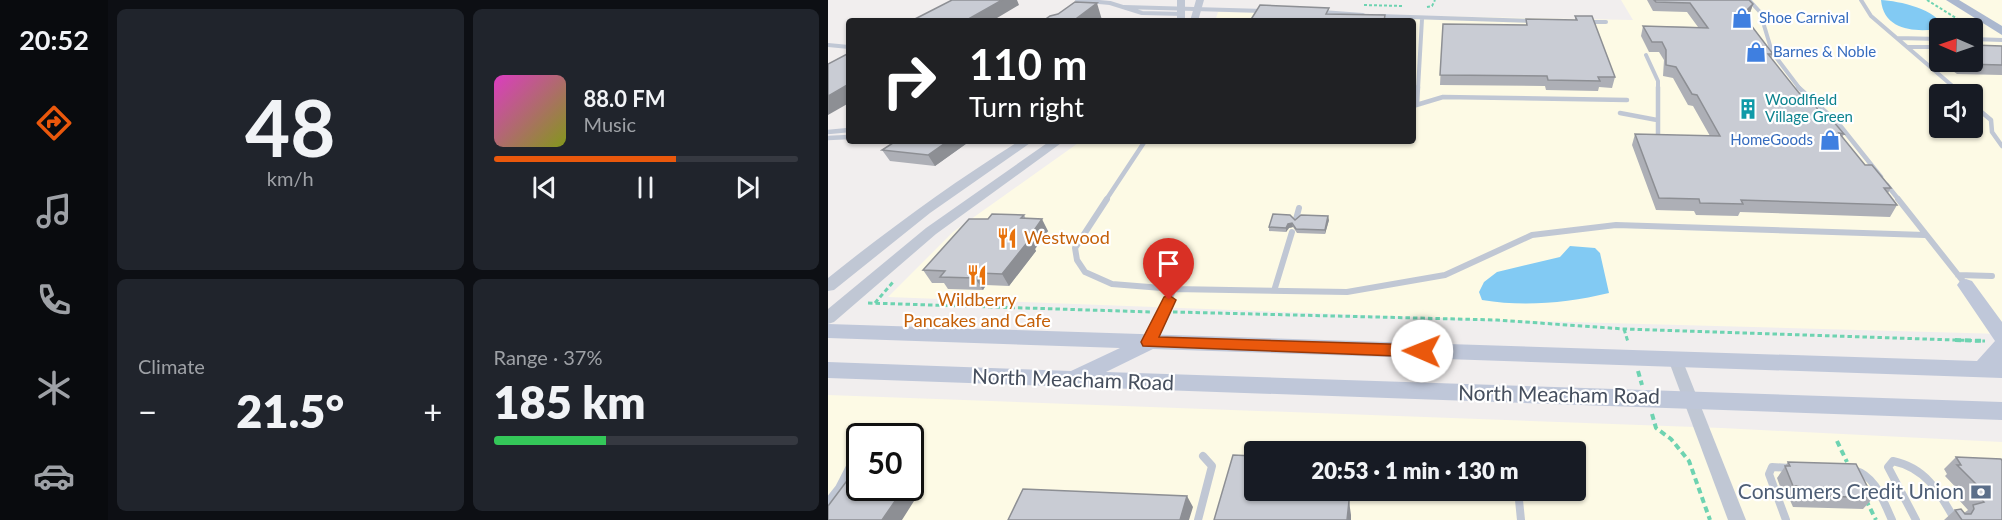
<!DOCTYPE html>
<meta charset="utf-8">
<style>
:root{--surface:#171b24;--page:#20242c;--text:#f1f3f6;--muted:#9ea1a6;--line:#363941;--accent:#ea580c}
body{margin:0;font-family:Lato,sans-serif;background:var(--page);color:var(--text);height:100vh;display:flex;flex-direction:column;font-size:22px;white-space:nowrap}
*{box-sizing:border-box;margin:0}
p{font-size:20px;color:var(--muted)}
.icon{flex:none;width:33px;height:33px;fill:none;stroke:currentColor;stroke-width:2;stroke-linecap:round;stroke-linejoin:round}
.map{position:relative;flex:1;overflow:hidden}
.sheet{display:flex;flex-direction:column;gap:9px;padding:9px;background:#0d0f14;width:720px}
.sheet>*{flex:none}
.hud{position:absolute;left:18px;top:18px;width:570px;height:126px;border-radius:6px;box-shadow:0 2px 4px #0004;background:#202124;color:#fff;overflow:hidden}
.needle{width:39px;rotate:272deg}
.buttons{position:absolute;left:1101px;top:18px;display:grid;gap:12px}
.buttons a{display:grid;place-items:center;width:54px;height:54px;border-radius:6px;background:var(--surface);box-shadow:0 2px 4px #0004;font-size:30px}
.speed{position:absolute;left:18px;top:423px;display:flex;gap:12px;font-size:30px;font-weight:700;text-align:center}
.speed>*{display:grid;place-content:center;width:78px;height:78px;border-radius:50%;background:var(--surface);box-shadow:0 2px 4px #0004;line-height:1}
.speed .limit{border:3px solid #111;border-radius:9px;background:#fff;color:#111}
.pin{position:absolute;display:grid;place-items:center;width:51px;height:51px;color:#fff;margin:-62px -26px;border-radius:50% 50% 50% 0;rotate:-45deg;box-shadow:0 0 6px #0007}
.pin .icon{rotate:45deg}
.me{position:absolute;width:66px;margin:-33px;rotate:271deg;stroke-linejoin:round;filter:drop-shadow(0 0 4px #0008)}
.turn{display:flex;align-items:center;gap:21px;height:126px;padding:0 24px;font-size:27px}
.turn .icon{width:78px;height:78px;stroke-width:2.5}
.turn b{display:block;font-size:42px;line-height:51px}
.big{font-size:45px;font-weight:800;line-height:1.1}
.sheet .card{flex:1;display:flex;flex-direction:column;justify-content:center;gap:9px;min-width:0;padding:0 21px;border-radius:9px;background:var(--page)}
.sheet .dial{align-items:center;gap:0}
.dial b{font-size:78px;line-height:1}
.song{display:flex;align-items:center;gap:18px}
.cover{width:72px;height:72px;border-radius:9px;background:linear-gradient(135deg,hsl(310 70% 55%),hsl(70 70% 35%))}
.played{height:6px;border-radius:3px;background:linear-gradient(90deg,var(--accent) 60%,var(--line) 60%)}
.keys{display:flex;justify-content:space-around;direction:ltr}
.heat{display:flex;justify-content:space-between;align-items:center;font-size:33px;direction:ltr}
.charge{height:9px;border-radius:4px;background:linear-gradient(90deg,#34c759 37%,var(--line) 0)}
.sheet .tiles{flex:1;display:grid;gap:9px;grid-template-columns:repeat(2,1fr)}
.trip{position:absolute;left:416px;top:441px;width:342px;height:60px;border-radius:6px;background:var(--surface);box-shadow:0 2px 4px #0004;font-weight:800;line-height:60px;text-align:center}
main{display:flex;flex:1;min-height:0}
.tab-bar{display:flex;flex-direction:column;width:108px;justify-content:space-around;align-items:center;background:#090b0e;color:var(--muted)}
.tab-bar .icon{width:42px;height:42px}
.tab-bar .current{color:var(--accent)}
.tab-bar b{font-size:27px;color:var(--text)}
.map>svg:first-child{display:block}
.commercial{fill:#fdfae5;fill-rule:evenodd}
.water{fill:#82caf3}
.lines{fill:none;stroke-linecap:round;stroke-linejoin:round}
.path-far2{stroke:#6ed3b1;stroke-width:2;stroke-dasharray:3 2;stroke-linecap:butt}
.path-far1{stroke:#6ed3b1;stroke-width:3;stroke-dasharray:4.5 3;stroke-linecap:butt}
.path{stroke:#6ed3b1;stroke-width:4;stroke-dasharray:6 4;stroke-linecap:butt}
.service-far3{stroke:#c0c7d4;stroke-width:4}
.service-far2{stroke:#c0c7d4;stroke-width:4.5}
.service-far1{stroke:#c0c7d4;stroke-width:6}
.service{stroke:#c0c7d4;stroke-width:8}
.minor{fill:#c0c7d4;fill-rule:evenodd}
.tertiary{fill:#c0c7d4;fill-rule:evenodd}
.secondary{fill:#bfc7d9;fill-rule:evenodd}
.primary{fill:#abb8cf;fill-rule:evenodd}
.wall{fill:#adafb6}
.shaded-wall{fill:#8d8f94}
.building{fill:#c9ccd4;stroke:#8d8f94;stroke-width:1.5}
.route{fill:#ea580c;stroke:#983908;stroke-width:1.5}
.labels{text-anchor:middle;stroke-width:4.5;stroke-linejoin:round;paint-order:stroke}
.far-shop-label{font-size:15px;fill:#366cbe;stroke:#fff;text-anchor:start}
.far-culture-label{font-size:15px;fill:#0d838f;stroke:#fff;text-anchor:start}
.food-label{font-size:18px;fill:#c56008;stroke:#fff;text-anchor:start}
.near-street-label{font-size:21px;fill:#454e5d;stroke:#fff}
.near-service-label{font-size:21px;fill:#4e5e75;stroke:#fff;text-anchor:end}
</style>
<main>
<nav class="tab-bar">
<b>20:52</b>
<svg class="icon current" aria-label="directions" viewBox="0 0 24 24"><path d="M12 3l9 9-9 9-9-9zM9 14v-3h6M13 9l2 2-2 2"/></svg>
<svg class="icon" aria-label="music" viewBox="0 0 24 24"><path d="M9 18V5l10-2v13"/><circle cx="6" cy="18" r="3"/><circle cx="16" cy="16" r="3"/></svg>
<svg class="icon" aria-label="phone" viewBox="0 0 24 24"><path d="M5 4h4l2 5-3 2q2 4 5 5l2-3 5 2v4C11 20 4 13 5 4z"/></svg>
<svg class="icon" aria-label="climate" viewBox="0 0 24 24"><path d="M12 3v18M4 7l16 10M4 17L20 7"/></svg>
<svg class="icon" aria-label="car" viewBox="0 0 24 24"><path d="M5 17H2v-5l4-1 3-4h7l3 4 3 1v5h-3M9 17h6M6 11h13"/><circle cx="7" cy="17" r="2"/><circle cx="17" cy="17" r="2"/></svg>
</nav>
<section class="sheet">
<div class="tiles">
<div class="card dial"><b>48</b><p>km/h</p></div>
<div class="card">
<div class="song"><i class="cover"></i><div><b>88.0 FM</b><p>Music</p></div></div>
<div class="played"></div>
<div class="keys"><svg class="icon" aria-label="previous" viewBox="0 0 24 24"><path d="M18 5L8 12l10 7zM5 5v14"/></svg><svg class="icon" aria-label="pause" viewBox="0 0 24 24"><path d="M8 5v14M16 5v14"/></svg><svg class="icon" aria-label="next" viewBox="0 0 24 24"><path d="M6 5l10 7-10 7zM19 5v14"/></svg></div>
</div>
<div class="card"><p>Climate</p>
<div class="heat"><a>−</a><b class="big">21.5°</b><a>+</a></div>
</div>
<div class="card"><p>Range · 37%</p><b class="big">185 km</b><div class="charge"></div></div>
</div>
</section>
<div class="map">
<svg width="1174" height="520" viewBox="0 0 1174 520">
<rect width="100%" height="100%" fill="#f1eeee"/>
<!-- commercial -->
<path class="commercial" d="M793,0H1174V334L669,320L60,297L125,232L253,141H585V21H387L390,12L805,20ZM1112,28H1144V62H1112ZM1112,94H1144V128H1112Z
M0,395L894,428L1174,442V520H0ZM32,436H82V488H32ZM426,452H747V490H426Z"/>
<!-- water -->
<path class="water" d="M1053,0C1071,1 1109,9 1116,28C1095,32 1056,34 1053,0Z
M742,246L767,248L772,253L781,293C739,303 696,307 654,300L651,292L656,282L669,272L732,257Z"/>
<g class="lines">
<!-- path-far2 -->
<path class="path-far2" d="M1099,0L1144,28
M536,5L574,6
M599,7L604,6L607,0"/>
<!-- path-far1 -->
<path class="path-far1" d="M40,303L324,312
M47,303L65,282
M345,312L669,320L796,329L1157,341
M796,329L800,342"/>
<!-- path -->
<path class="path" d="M1127,340L1157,341
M810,371L814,385
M824,414L828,428L843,439L861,461L882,520
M1009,441L1019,462
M1038,500L1048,520"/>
<!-- service-far3 -->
<path class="service-far3" d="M249,0L282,3L314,13L355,14
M921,0L932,12L944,52L972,89
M1033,0L1043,16L1128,89
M296,7L436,11
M494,12L535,15
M551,16L705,21
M761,22H778
M1069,38L1112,39
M1144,39L1174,40
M0,45L21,47
M1080,47H1112
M818,55L830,81V89
M590,89L594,19"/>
<!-- service-far2 -->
<path class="service-far2" d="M830,87V140
M970,87L1010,123L1053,177
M1126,87L1134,94
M589,104L590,87
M1144,104L1163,120L1164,132L1174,146
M585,106L615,97L799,100
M792,113L829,120
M0,132L21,130
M0,138L21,137
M1059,185L1071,200
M278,200L317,141"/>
<!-- service-far1 -->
<path class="service-far1" d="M279,199L247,248L249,260L257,272L284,284L346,289L519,292L617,275L704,235L788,225L1097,235
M1070,199L1138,285
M468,219L471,208
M1130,275L1164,276
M446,291L464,232
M322,340L346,289"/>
<!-- service -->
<path class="service" d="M1026,470C1048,476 1055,501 1064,520
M690,490L693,520
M0,502L11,488L32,447
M370,520L384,466L375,456
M958,520L941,474L944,467L962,468
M1088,520L1060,467L1065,461C1098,468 1111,492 1127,520"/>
<!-- minor -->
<path class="minor" d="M847,354L852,355L854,359L918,520H900L840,359L842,355Z"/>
<!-- tertiary -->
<path class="tertiary" d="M349,0H357V21H349Z
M368,0H376L370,21H362Z
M191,141H205L102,213L6,290L0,291V278C61,229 124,183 191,141Z
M222,141H236L108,234L6,322L0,324V309L98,228Z"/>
<!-- secondary -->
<path class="secondary" d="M1138,279L1144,281L1174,322V378L325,349L278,372L1174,402V420L0,378V362L243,371L292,348L0,338V324L1149,361L1167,341L1129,285L1132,281Z"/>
<!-- primary -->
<path class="primary" d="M1118,0H1131L1174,26V35Z"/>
</g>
<!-- wall -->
<path class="wall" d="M819,0H921L925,4L922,13L918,17L919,20L945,54L943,58L971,93L1000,121L1016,134L1014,138L1037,165L1063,188L1060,193L1069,205L1062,217L912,212L910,216L868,215L866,211L828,210L804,145L807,134L882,136L865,106L860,105L845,78L835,76L836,60L831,52H821L813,36L815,26L870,27L859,12L825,11Z
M747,16L787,77L784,88L771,87L770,91L718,90L717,86L612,85L615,24L698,25V19L747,20Z
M1110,45H1112V60L1104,55Z
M1174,46V75L1129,74L1113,62H1144Z
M68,141H142L107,166L62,161L54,150Z
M196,215L198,219L220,231L207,249L208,251L181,286L158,285L155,290L120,289L116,283H104L95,270Z
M467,220H501L497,234L469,233L465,227L461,228L458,232L441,231V227Z
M1128,457L1173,459L1174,520H1116L1127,510L1136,513L1140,510L1131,500L1136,496L1117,476L1119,474L1116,469Z
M960,462L1045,498L1035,509L965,507L961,498L956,497L949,478Z"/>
<!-- shaded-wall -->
<path class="shaded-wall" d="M174,0H189L191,5L164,21H137Z
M269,3L274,20L273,21H245Z
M925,4L922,13L914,21L917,12Z
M21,84V103L0,115V96Z
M120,141H142L107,166L100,155Z
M500,216L501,220L497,234V230Z
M214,219L220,231L207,249L208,251L181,286L174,274Z
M464,223L465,227L461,228L458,232V228L460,224Z
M151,273L158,285L155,290L147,278Z
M82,480L93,490L74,520H54L76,488H82Z
M359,496L365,507L361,520H352Z
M521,501L523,515V520H519Z"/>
<!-- building -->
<path class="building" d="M124,0H174L137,21H83Z
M826,0H921L925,4L917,12L919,20L945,54H940L971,93L982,100L1000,121H1005L1016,134L1011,133L1037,165H1044L1063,188H1056L1069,205L913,200L915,204L872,203L871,199L831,198L807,134L892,136L869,95L864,94L848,67L838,65V50L834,42H824L815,26L880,28L862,3L828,2Z
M247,2L269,3L245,21H215L222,16L230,14Z
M432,5L501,8L498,14L557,15L556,21H422Z
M747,16H764L787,77H770L772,81L720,80L719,76L612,75L615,24L699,25L698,19L749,20Z
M1144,45L1174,46V65L1135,64L1132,62H1144Z
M21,53V84L0,96V64Z
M68,141H120L100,155L54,150Z
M164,214L196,215L193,218L214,219L200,239H202L174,274L151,273L147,278L112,277L117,271L95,270L141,219H160Z
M445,214L462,215L467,220L473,215L500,216L497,230L468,229L464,223L460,224L458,228L441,227Z
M471,446L485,452H428L429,447Z
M405,455L426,456V490H517L521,501L519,520H386Z
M1128,457L1173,459L1174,461V520H1134L1127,510L1133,509L1137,514H1143L1146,509L1145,505L1156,502L1144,489L1150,486L1129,465H1133Z
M960,462L1028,464L1045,498L974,495L970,486H965L957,466H962Z
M21,478H32V488H76L54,520H0V506Z
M195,489L359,496L352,520H180Z"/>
<!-- route -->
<path class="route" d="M341,295L348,300L331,337L594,345L600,347L602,351L600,355L594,357L315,346L313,342L336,297Z"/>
<!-- icons -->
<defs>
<g id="shop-bare" transform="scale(1.62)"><path d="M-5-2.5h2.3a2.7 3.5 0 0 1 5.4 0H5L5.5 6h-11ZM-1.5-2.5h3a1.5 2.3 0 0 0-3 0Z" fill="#3f7fe0" stroke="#fff" stroke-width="2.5" paint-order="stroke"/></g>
<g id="building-bare" transform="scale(1.62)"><path d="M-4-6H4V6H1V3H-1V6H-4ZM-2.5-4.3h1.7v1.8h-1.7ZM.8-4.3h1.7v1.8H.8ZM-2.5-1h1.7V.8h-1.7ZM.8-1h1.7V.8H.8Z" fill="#0f9aa8" stroke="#fff" stroke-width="2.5" paint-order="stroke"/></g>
<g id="restaurant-bare" transform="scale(1.62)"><path d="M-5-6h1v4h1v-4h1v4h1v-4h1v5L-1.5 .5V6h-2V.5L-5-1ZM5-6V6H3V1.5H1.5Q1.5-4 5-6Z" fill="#e8710a" stroke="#fff" stroke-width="2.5" paint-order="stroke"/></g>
<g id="bank-bare" transform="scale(1.62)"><path d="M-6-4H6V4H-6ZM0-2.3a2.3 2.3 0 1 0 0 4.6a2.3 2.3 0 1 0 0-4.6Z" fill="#5c6f8a" stroke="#fff" stroke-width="2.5" paint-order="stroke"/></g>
</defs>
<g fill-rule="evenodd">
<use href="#shop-bare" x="914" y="18"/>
<use href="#shop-bare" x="928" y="52"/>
<use href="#building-bare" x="920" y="109"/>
<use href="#shop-bare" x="1002" y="140"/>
<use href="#restaurant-bare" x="179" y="238"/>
<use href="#restaurant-bare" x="149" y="275"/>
<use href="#bank-bare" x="1153" y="492"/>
</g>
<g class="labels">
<!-- far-shop labels -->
<g class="far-shop-label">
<text x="931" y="23">Shoe Carnival</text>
<text x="945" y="57">Barnes &amp; Noble</text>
<text x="985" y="145" text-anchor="end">HomeGoods</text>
</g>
<!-- far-culture labels -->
<g class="far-culture-label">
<text x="937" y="105">Woodlfield<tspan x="937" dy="17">Village Green</tspan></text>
</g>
<!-- food labels -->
<g class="food-label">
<text x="196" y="244">Westwood</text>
<text x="149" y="306" text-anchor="middle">Wildberry<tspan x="149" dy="21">Pancakes and Cafe</tspan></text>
</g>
<!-- near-street labels -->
<g class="near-street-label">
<text transform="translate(245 380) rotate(2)" y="7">North Meacham Road</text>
<text transform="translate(731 395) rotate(1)" y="7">North Meacham Road</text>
</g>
<!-- near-service labels -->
<g class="near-service-label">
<text x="1136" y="499">Consumers Credit Union</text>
</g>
</g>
</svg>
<div class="buttons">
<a><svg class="needle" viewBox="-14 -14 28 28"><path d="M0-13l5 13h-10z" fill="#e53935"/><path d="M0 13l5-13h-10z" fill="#9ea1a6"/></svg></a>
<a><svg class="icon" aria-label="sound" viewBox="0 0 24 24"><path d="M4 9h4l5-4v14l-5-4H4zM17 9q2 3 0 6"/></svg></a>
</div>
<div class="speed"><div class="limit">50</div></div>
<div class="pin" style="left:341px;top:300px;background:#d93025"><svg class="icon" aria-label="arrive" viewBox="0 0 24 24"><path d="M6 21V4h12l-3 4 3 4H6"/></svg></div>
<svg class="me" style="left:594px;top:351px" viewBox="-20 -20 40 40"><circle r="19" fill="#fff"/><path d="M0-13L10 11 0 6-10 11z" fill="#ea580c"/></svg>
<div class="trip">20:53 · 1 min · 130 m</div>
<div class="hud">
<div class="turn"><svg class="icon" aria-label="right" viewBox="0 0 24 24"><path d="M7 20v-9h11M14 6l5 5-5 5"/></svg><div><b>110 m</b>Turn right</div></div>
</div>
</div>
</main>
